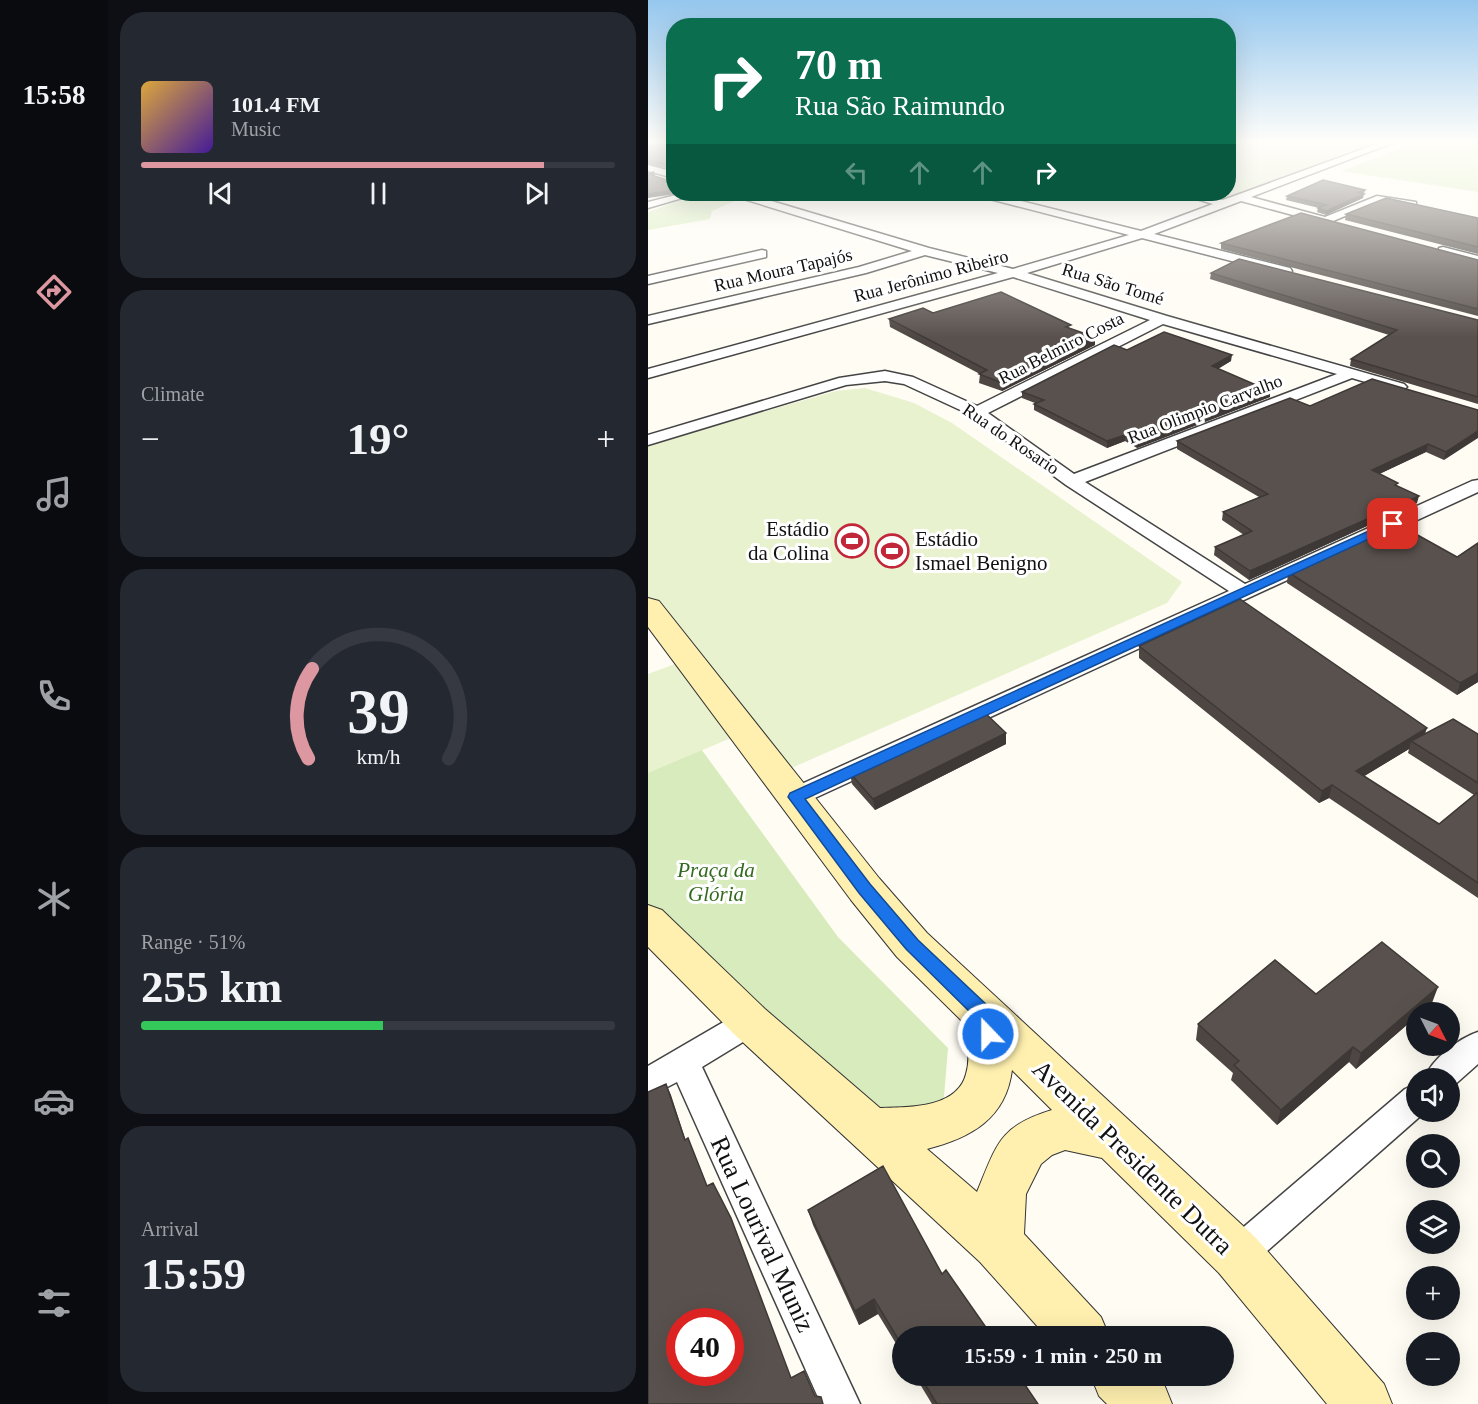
<!DOCTYPE html>
<meta charset="utf-8">
<style>
:root{--surface:#171b24;--page:#242831;--text:#f1f3f6;--muted:#9ea1a6;--line:#363941;--accent:#dc97a1}
body{margin:0;font-family:Georgia,serif;background:var(--page);color:var(--text);height:100vh;display:flex;flex-direction:column;font-size:22px;white-space:nowrap}
*{box-sizing:border-box;margin:0}
p{font-size:20px;color:var(--muted)}
.icon{flex:none;width:33px;height:33px;fill:none;stroke:currentColor;stroke-width:2;stroke-linecap:round;stroke-linejoin:round}
.map{position:relative;flex:1;overflow:hidden}
.sheet{display:flex;flex-direction:column;gap:12px;padding:12px;background:#0d0f14;width:540px}
.sheet>*{flex:none}
.top-card{position:absolute;left:18px;top:18px;width:570px;height:183px;border-radius:24px;box-shadow:0 6px 24px #0002;background:#0b6e4f;color:#fff;overflow:hidden}
.needle{width:39px;rotate:132deg}
.fabs{position:absolute;left:758px;top:1002px;display:grid;gap:12px}
.fabs a{display:grid;place-items:center;width:54px;height:54px;border-radius:50%;background:var(--surface);box-shadow:0 6px 24px #0002;font-size:30px}
.speed{position:absolute;left:18px;top:1308px;display:flex;gap:12px;font-size:30px;font-weight:700;text-align:center}
.speed>*{display:grid;place-content:center;width:78px;height:78px;border-radius:50%;background:var(--surface);box-shadow:0 6px 24px #0002;line-height:1}
.speed .limit{border:9px solid #d22;background:#fff;color:#111}
.pin{position:absolute;display:grid;place-items:center;width:51px;height:51px;color:#fff;margin:-26px;border-radius:12px;box-shadow:0 3px 9px #0006}
.me{position:absolute;width:66px;margin:-33px;rotate:338deg;stroke-linejoin:round;filter:drop-shadow(0 0 4px #0008)}
.turn{display:flex;align-items:center;gap:21px;height:126px;padding:0 30px;font-size:27px}
.turn .icon{width:78px;height:78px;stroke-width:2.5}
.turn b{display:block;font-size:42px;line-height:51px}
.lanes{display:flex;align-items:center;height:57px;padding:0 30px;background:#0003;justify-content:center;gap:30px;direction:ltr}
.lanes .off{opacity:.35}
.big{font-size:45px;font-weight:700;line-height:1.1}
.sheet .card{flex:1;display:flex;flex-direction:column;justify-content:center;gap:9px;min-width:0;padding:0 21px;border-radius:24px;background:var(--page)}
.sheet .dial{align-items:center;gap:0}
.dial svg{height:156px;overflow:visible;fill:none;stroke:var(--line);stroke-width:7;stroke-linecap:round;text-anchor:middle}
.dial text{fill:var(--text);stroke:none}
.song{display:flex;align-items:center;gap:18px}
.cover{width:72px;height:72px;border-radius:9px;background:linear-gradient(135deg,hsl(40 70% 55%),hsl(260 70% 35%))}
.played{height:6px;border-radius:3px;background:linear-gradient(90deg,var(--accent) 85%,var(--line) 85%)}
.keys{display:flex;justify-content:space-around;direction:ltr}
.heat{display:flex;justify-content:space-between;align-items:center;font-size:33px;direction:ltr}
.charge{height:9px;border-radius:4px;background:linear-gradient(90deg,#34c759 51%,var(--line) 0)}
.trip{position:absolute;left:244px;top:1326px;width:342px;height:60px;border-radius:30px;background:var(--surface);box-shadow:0 6px 24px #0002;font-weight:700;line-height:60px;text-align:center}
main{display:flex;flex:1;min-height:0}
.dock{display:flex;flex-direction:column;width:108px;justify-content:space-around;align-items:center;background:#090b0e;color:var(--muted)}
.dock .icon{width:42px;height:42px}
.dock .current{color:var(--accent)}
.dock b{font-size:27px;color:var(--text)}
.map>svg:first-child{display:block}
.green{fill:#d8ebbd}
.cemetery{fill:#dbe3c4}
.pitch{fill:#e8f2ce}
.lines{fill:none;stroke-linecap:round;stroke-linejoin:round}
.street-casing{stroke:#444;stroke-width:3}
.secondary-casing{stroke:#333;stroke-width:2}
.street{fill:#fff;fill-rule:evenodd}
.secondary{fill:#fff0af;fill-rule:evenodd}
.wall{fill:#4d4642;fill-rule:evenodd}
.shaded-wall{fill:#3e3936}
.building{fill:#59514d;stroke:#3e3936;stroke-width:1.5;fill-rule:evenodd}
.route{fill:#1a73e8;stroke:#114b97;stroke-width:1.5}
.labels{text-anchor:middle;stroke-width:6;stroke-linejoin:round;paint-order:stroke}
.far-street-label{font-size:18px;fill:#111;stroke:#fff}
.poi-label{font-size:21px;fill:#111;stroke:#fff;text-anchor:end}
.park-label{font-size:21px;font-style:italic;fill:#346a1f;stroke:#fff}
.near-street-label{font-size:26px;fill:#111;stroke:#fff}
</style>
<main>
<nav class="dock">
<b>15:58</b>
<svg class="icon current" aria-label="directions" viewBox="0 0 24 24"><path d="M12 3l9 9-9 9-9-9zM9 14v-3h6M13 9l2 2-2 2"/></svg>
<svg class="icon" aria-label="music" viewBox="0 0 24 24"><path d="M9 18V5l10-2v13"/><circle cx="6" cy="18" r="3"/><circle cx="16" cy="16" r="3"/></svg>
<svg class="icon" aria-label="phone" viewBox="0 0 24 24"><path d="M5 4h4l2 5-3 2q2 4 5 5l2-3 5 2v4C11 20 4 13 5 4z"/></svg>
<svg class="icon" aria-label="climate" viewBox="0 0 24 24"><path d="M12 3v18M4 7l16 10M4 17L20 7"/></svg>
<svg class="icon" aria-label="car" viewBox="0 0 24 24"><path d="M5 17H2v-5l4-1 3-4h7l3 4 3 1v5h-3M9 17h6M6 11h13"/><circle cx="7" cy="17" r="2"/><circle cx="17" cy="17" r="2"/></svg>
<svg class="icon" aria-label="filters" viewBox="0 0 24 24"><path d="M4 7h16M4 17h16"/><circle cx="9" cy="7" r="2"/><circle cx="15" cy="17" r="2"/></svg>
</nav>
<section class="sheet">
<div class="card">
<div class="song"><i class="cover"></i><div><b>101.4 FM</b><p>Music</p></div></div>
<div class="played"></div>
<div class="keys"><svg class="icon" aria-label="previous" viewBox="0 0 24 24"><path d="M18 5L8 12l10 7zM5 5v14"/></svg><svg class="icon" aria-label="pause" viewBox="0 0 24 24"><path d="M8 5v14M16 5v14"/></svg><svg class="icon" aria-label="next" viewBox="0 0 24 24"><path d="M6 5l10 7-10 7zM19 5v14"/></svg></div>
</div>
<div class="card"><p>Climate</p>
<div class="heat"><a>−</a><b class="big">19°</b><a>+</a></div>
</div>
<div class="card dial"><svg viewBox="0 0 100 80">
<path d="M14 69A42 42 0 1 1 86 69"/>
<path d="M14 69A42 42 0 0 1 16 23" stroke="#dc97a1"/>
<text x="50" y="56" font-size="32" font-weight="700">39</text>
<text x="50" y="72" font-size="11">km/h</text>
</svg></div>
<div class="card"><p>Range · 51%</p><b class="big">255 km</b><div class="charge"></div></div>
<div class="card"><p>Arrival</p><b class="big">15:59</b></div>
</section>
<div class="map">
<svg width="830" height="1404" viewBox="0 0 830 1404">
<rect width="100%" height="100%" fill="#fffcf4"/>
<!-- green -->
<path class="green" d="M771,142H830V192L693,171Z
M50,194H65L89,200L64,211L62,219L0,230V212Z
M0,676L190,937L300,1048L296,1097L268,1118L220,1116L33,942L0,905Z"/>
<!-- cemetery -->
<path class="cemetery" d="M581,142H727L566,202L541,194H580Z"/>
<!-- pitch -->
<path class="pitch" d="M217,388L266,403L304,423L534,582L519,603L132,773L0,600V445L188,391Z
M27,664L83,738L0,773V674Z"/>
<g class="lines">
<!-- street casing -->
<g class="street-casing">
<path id="street" d="M734,142H747L603,197L677,217L729,196L768,202V206L730,202L678,224L593,201L506,234L642,268L644,271L642,274L638,275L494,238L379,273L519,316L756,384L759,387L751,392L704,378L437,482L597,584L824,481L830,480V492L156,803L147,806L138,803L135,797L138,791L581,591L418,485L323,415L256,384L237,381L198,385L0,445V435L191,378L237,371L265,377L329,406L502,320L365,277L0,378V369L350,273L277,255L218,273L0,324V316L211,267L264,251L86,196L85,194H100L281,248L365,269L481,235L330,196L329,194H345L493,231L565,204L539,196L538,194H553L575,200ZM515,324L689,374L426,474L340,413Z
M0,165L26,172V178L0,171Z
M32,194H48L0,208V202Z
M795,247L830,256V264L791,254V248Z
M114,250L118,251V257L0,284V276Z
M102,1009L113,1013L117,1022L113,1031L54,1067L212,1404H173L29,1082L0,1097V1066L91,1013Z
M830,1032V1064L803,1088L801,1089V1078H777C783,1060 811,1038 830,1032Z
M768,1084V1112H777L601,1267L589,1273L577,1267L571,1255L577,1243L757,1089Z"/>
</g>
<!-- secondary casing -->
<g class="secondary-casing">
<path id="secondary" d="M0,598L11,601L231,878L279,933L607,1237L736,1384L744,1404H679L571,1273L454,1158L417,1150L404,1155L393,1164L378,1194L376,1234L453,1317L461,1336H398L332,1262L87,1035L0,947V905L14,910L117,1009L232,1108C259,1107 309,1109 318,1074C323,1058 319,1039 316,1023L249,957L203,900L0,627ZM364,1070L404,1110C351,1126 349,1144 329,1192L279,1149C322,1138 358,1119 364,1070Z
M443,1376H508L516,1384L524,1404H459L451,1396Z"/>
</g>
<!-- street -->
<use href="#street" class="street"/>
<!-- secondary -->
<use href="#secondary" class="secondary"/>
</g>
<!-- wall -->
<path class="wall" d="M0,142H26V170L0,164Z
M717,190L716,194H715V198L678,215L669,212L670,208H671L638,200L639,196Z
M698,214L830,218V254L697,220Z
M573,243L830,260V316L573,249Z
M563,273L830,320V404L702,366L703,359L741,335L562,279Z
M285,313L423,329L447,337V345L354,391L331,383L332,374L242,327L241,319Z
M583,361L570,369L622,391V397L489,448L477,441L459,448L386,410V404L387,403L374,398V392Z
M662,406L830,410L796,460L778,452L731,474L750,486L769,503L601,580L566,555L567,547L596,535L574,520L575,512L611,497L529,449V441Z
M830,543V682L809,695L639,583L640,572L809,557Z
M491,646L777,734H830V898L681,798L671,803L491,658ZM761,749L760,753L826,795L791,824L716,776Z
M358,733V744L227,810L204,784L202,773Z
M668,994L784,1003L768,1012V1017L708,1069L701,1062L629,1125L583,1080L585,1073L548,1040L550,1024Z
M160,1210L255,1336V1355L230,1314L211,1325L165,1225Z
M267,1376H371L390,1404H284Z"/>
<!-- shaded-wall -->
<path class="shaded-wall" d="M6,171L7,175L0,177V173Z
M26,190V194H28L0,198V194Z
M716,194L715,198L678,215V211Z
M447,337V345L354,391V383Z
M584,355L583,361L564,372V366Z
M622,391V397L489,448V441Z
M830,431V438L796,460L798,452Z
M477,435V441L459,448V441Z
M780,444L778,452L723,478L724,470Z
M771,496L769,503L601,580L602,571Z
M830,673V682L809,695L812,683Z
M779,728L775,740L763,741L761,749L705,783L708,771Z
M358,733V744L227,810L225,799Z
M684,785L681,798L671,803L674,791Z
M790,987L784,1003L773,1012H768V1017L708,1069L713,1053Z
M705,1047L701,1062L629,1125L633,1110Z
M18,1084L23,1095L41,1151L37,1140Z
M226,1299L230,1314L211,1325L207,1311Z"/>
<!-- building -->
<path class="building" d="M0,142H26V166L0,160Z
M0,174L26,182V190L0,194Z
M675,180L717,190L710,193L716,194L678,211L670,208L678,205L639,196Z
M738,198L830,218V247L698,214Z
M653,213L830,260V309L573,243Z
M591,259L830,320V397L703,359L749,330L563,273Z
M353,292L423,325L418,327L447,337L354,383L331,374L339,370L241,319L275,308L285,313Z
M516,332L584,355L564,366L622,391L489,441L477,435L459,441L386,404L396,400L374,392L466,345L479,350Z
M724,379L830,410V431L798,452L780,444L724,470L750,483L747,485L771,496L602,571L567,547L604,531L575,512L620,494L529,441L642,398L662,406Z
M748,523L809,557L830,543V673L812,683L640,572Z
M592,599L779,728L708,771L791,824L830,792V883L684,785L674,791L491,646Z
M335,711L358,733L225,799L202,773Z
M805,719L830,734V783L763,741Z
M734,942L790,987L713,1053L705,1047L633,1110L586,1065L591,1061L550,1024L627,960L668,994Z
M18,1084L37,1140L40,1138L59,1186L65,1183L83,1218L143,1378L156,1371L167,1396L173,1397L175,1404H0V1092ZM32,1322H82V1372H32Z
M235,1166L294,1274L298,1270L344,1336H255V1347L226,1299L207,1311L160,1210Z
M272,1376H371L390,1404H289Z"/>
<!-- sky -->
<linearGradient id="sky" x2="0" y2="1"><stop stop-color="#95c7ee"/><stop offset="0.42" stop-color="#fffefa"/><stop offset="1" stop-color="#fffefa" stop-opacity="0"/></linearGradient>
<rect width="830" height="338" fill="url(#sky)"/>
<!-- route -->
<path class="route" d="M745,520L749,521V526L157,799L222,884L270,940L343,1009L349,1034L346,1039L340,1042L333,1039L328,1018L258,949L211,893L140,797L142,793Z"/>
<!-- icons -->
<defs>
<g id="stadium-ring" transform="scale(1.725)"><circle r="9.5" fill="#fff" stroke="#c22739" stroke-width="1.5"/><path d="M0-5a6.5 5 0 1 0 0 10a6.5 5 0 1 0 0-10ZM-3.5-1.8h7v3.6h-7Z" fill="#c22739"/></g>
</defs>
<g fill-rule="evenodd">
<use href="#stadium-ring" x="204" y="541"/>
<use href="#stadium-ring" x="244" y="551"/>
</g>
<g class="labels">
<!-- far-street labels -->
<g class="far-street-label">
<text transform="translate(135 270) rotate(-13)" y="6">Rua Moura Tapajós</text>
<text transform="translate(283 276) rotate(-15)" y="6">Rua Jerônimo Ribeiro</text>
<text transform="translate(465 284) rotate(17)" y="6">Rua São Tomé</text>
<text transform="translate(413 348) rotate(-27)" y="6">Rua Belmiro Costa</text>
<text transform="translate(557 409) rotate(-21)" y="6">Rua Olimpio Carvalho</text>
<text transform="translate(363 439) rotate(34)" y="6">Rua do Rosario</text>
</g>
<!-- poi labels -->
<g class="poi-label">
<text x="181" y="536">Estádio<tspan x="181" dy="24">da Colina</tspan></text>
<text x="267" y="546" text-anchor="start">Estádio<tspan x="267" dy="24">Ismael Benigno</tspan></text>
</g>
<!-- park labels -->
<g class="park-label">
<text x="68" y="877">Praça da<tspan x="68" dy="24">Glória</tspan></text>
</g>
<!-- near-street labels -->
<g class="near-street-label">
<text transform="translate(485 1157) rotate(44)" y="9">Avenida Presidente Dutra</text>
<text transform="translate(115 1234) rotate(65)" y="9">Rua Lourival Muniz</text>
</g>
</g>
</svg>
<div class="fabs">
<a><svg class="needle" viewBox="-14 -14 28 28"><path d="M0-13l5 13h-10z" fill="#e53935"/><path d="M0 13l5-13h-10z" fill="#9ea1a6"/></svg></a>
<a><svg class="icon" aria-label="sound" viewBox="0 0 24 24"><path d="M4 9h4l5-4v14l-5-4H4zM17 9q2 3 0 6"/></svg></a>
<a><svg class="icon" aria-label="search" viewBox="0 0 24 24"><circle cx="10" cy="10" r="6"/><path d="M15 15l6 6"/></svg></a>
<a><svg class="icon" aria-label="layers" viewBox="0 0 24 24"><path d="M12 4l9 5-9 5-9-5zM3 14l9 5 9-5"/></svg></a>
<a>+</a>
<a>−</a>
</div>
<div class="speed"><div class="limit">40</div></div>
<div class="pin" style="left:745px;top:524px;background:#d93025"><svg class="icon" aria-label="arrive" viewBox="0 0 24 24"><path d="M6 21V4h12l-3 4 3 4H6"/></svg></div>
<svg class="me" style="left:340px;top:1034px" viewBox="-20 -20 40 40"><circle r="17" fill="#1a73e8" stroke="#fff" stroke-width="3"/><path d="M0-11L8 9 0 5-8 9z" fill="#fff"/></svg>
<div class="trip">15:59 · 1 min · 250 m</div>
<div class="top-card">
<div class="turn"><svg class="icon" aria-label="right" viewBox="0 0 24 24"><path d="M7 20v-9h11M14 6l5 5-5 5"/></svg><div><b>70 m</b>Rua São Raimundo</div></div>
<div class="lanes"><svg class="icon off" aria-label="left" viewBox="0 0 24 24"><path d="M17 20v-9H6M10 6l-5 5 5 5"/></svg><svg class="icon off" aria-label="ahead" viewBox="0 0 24 24"><path d="M12 20V5M6 11l6-6 6 6"/></svg><svg class="icon off" aria-label="ahead" viewBox="0 0 24 24"><path d="M12 20V5M6 11l6-6 6 6"/></svg><svg class="icon" aria-label="right" viewBox="0 0 24 24"><path d="M7 20v-9h11M14 6l5 5-5 5"/></svg></div>
</div>
</div>
</main>
